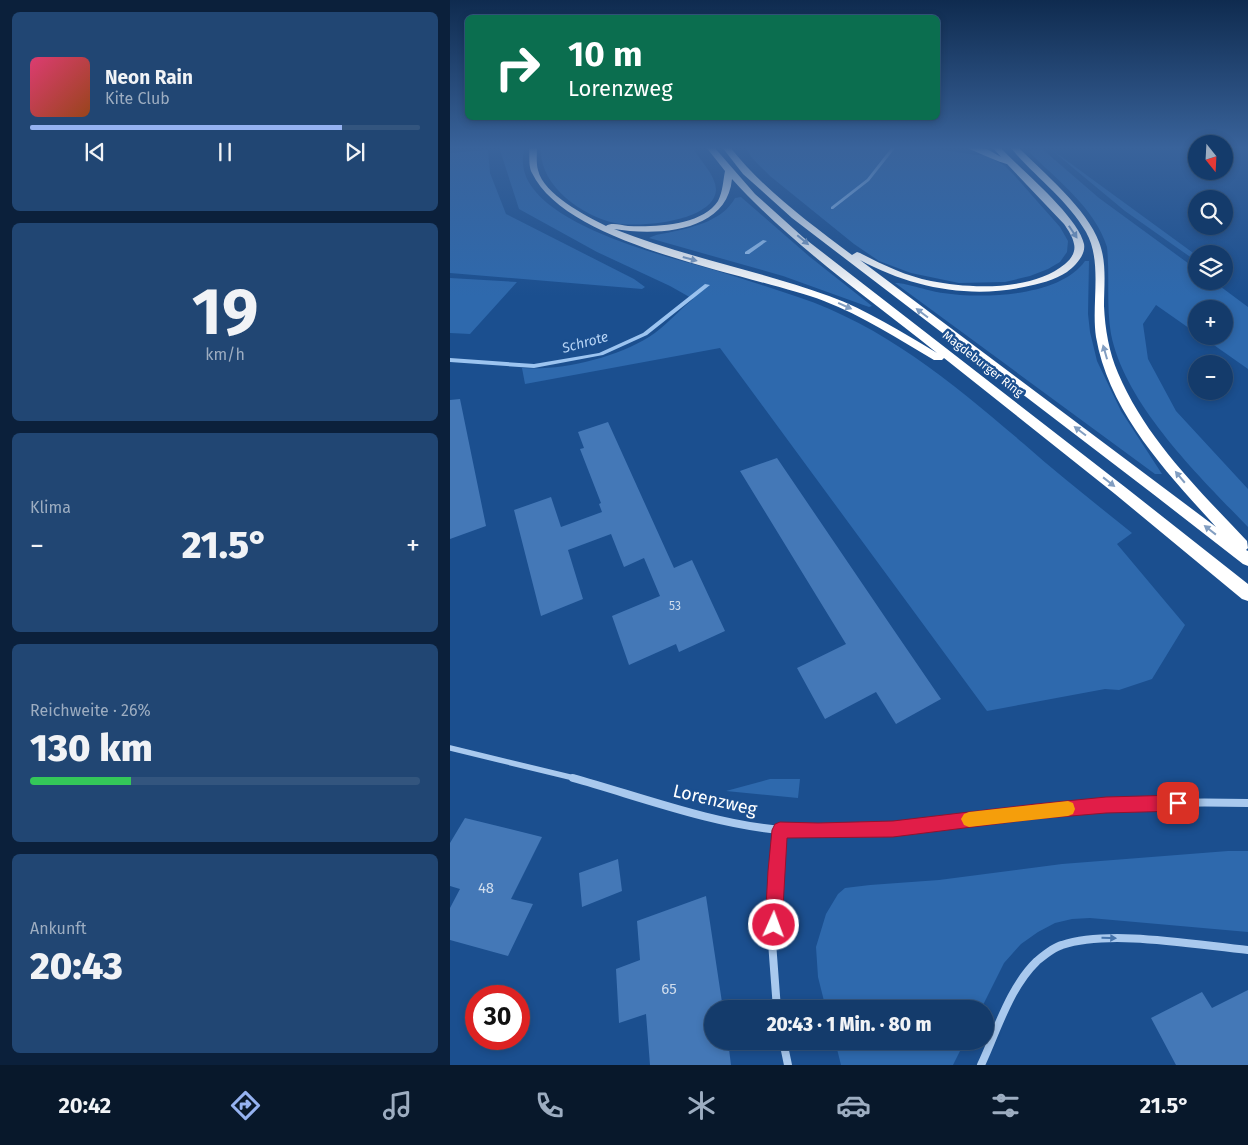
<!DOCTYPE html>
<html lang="de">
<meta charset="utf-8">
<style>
:root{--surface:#143b6b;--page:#214673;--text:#f1f3f6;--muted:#9dadc1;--line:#33557e;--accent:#95b2f1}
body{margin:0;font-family:"Fira Sans",sans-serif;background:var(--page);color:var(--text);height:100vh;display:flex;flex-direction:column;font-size:19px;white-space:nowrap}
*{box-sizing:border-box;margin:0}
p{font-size:16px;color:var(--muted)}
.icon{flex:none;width:28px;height:28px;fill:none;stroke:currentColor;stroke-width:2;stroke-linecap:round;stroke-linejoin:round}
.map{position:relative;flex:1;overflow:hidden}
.drawer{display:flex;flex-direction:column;gap:12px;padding:12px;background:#0b203b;width:450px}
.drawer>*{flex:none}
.hud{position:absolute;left:15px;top:15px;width:475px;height:105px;border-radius:8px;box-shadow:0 2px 8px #0003,0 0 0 1px var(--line);background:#0b6e4f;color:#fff;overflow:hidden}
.needle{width:32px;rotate:162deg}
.controls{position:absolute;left:738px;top:135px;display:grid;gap:10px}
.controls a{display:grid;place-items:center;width:45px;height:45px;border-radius:50%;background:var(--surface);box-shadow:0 2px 8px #0003,0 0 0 1px var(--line);font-size:25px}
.speed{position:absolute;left:15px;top:985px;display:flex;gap:10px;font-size:25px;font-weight:700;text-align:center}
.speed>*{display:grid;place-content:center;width:65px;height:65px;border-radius:50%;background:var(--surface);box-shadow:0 2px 8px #0003,0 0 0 1px var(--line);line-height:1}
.speed .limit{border:8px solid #d22;background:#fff;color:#111}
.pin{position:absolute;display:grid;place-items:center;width:42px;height:42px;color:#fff;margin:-21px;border-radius:10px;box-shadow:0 2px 8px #0006}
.me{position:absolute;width:55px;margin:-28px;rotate:2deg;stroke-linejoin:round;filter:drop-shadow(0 0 4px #0008)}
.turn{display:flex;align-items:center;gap:18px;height:105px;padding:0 20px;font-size:22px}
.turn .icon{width:65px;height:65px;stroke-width:2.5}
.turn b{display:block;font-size:35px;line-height:42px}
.big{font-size:38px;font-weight:800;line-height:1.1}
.drawer .tile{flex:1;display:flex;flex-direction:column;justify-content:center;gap:8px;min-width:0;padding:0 18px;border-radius:8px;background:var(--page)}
.drawer .dial{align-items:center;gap:0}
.dial b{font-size:65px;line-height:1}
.song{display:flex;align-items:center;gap:15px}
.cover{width:60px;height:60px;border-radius:8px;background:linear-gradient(135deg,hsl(340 70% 55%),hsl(20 70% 35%))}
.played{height:5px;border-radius:2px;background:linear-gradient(90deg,var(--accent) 80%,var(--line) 80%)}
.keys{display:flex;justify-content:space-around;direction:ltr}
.heat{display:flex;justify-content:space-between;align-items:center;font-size:28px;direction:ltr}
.charge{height:8px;border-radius:4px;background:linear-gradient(90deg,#34c759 26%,var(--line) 0)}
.trip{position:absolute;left:254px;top:1000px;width:290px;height:50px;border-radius:25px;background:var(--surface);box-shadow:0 2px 8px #0003,0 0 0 1px var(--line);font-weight:800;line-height:50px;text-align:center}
.tab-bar{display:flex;height:80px;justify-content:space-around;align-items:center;background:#08182b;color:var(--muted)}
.tab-bar .icon{width:35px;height:35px}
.tab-bar .on{color:var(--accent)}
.tab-bar b{font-size:22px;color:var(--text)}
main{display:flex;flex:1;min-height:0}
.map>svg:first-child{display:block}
.green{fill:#2e69ad}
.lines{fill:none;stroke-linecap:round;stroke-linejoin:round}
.stream{fill:#9cc4f0;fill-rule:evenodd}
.building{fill:#4478b7}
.street-far1{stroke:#a9c9ee;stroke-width:5.5}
.street{stroke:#a9c9ee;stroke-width:8}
.highway{fill:#fff;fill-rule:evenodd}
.oneway{fill:#829ec1}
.oneway2{fill:#4674ac}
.route{fill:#e11d48;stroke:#92132f}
.slow{fill:#f59e0b}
.labels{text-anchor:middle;stroke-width:5;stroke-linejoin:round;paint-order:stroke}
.far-street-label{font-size:12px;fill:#fff;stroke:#1b4f8f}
.number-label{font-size:12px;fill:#d0dded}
.far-water-label{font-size:14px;font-style:italic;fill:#b5d3f5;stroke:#1b4f8f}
.near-number-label{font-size:15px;fill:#d0dded}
.near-street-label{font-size:18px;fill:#fff;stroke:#1b4f8f}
</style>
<main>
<section class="drawer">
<div class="tile">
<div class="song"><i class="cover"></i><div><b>Neon Rain</b><p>Kite Club</p></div></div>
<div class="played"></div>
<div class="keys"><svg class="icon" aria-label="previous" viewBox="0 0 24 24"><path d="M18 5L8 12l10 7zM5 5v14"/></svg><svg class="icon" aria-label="pause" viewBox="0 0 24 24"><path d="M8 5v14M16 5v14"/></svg><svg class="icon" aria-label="next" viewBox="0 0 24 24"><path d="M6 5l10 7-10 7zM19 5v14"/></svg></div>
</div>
<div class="tile dial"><b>19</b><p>km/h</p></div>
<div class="tile"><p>Klima</p>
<div class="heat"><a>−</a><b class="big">21.5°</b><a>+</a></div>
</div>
<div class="tile"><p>Reichweite · 26%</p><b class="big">130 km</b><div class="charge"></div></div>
<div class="tile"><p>Ankunft</p><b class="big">20:43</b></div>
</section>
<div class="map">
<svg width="798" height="1065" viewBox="0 0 798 1065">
<rect width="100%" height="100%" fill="#1b4f8f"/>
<!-- green -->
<path class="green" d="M49,147H75C52,218 215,256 261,269C290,278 319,287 348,297C435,326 505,385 574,444C609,475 646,504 682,533L667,544L735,625L702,679L669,690L655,689L537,711L270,348L75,384L72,368C111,371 165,358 199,337C215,327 228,311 243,299L220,286L147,252L69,209Z
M91,147H242C249,159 266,175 266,190C264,222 188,228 165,223C132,216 88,185 91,147Z
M295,147H473L526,155H536L555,166L565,176L610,227L618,241L617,252L610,262L598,269L580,276L555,282L509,283L461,273L429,261L404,244L320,176L302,158Z
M598,147L746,255V261L675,211Z
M591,148L649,198L746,269V281H763L798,307V369L751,336H774V309H746V333L706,305L693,324L698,359L726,411L798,489V527C750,477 675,405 661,334C656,306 660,276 657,247C645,208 606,179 578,151Z
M38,150L40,173L56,214L184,279L195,287L192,289L0,273V153Z
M291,197L360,257L422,306L419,307L333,276L199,238C206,234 213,234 221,232C245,227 273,220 285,198Z
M635,261H639L638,314L640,332L647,361L671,411L712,474H705L445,283C454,282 481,292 493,293C532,299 610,297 635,261Z
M0,278L67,282L20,334L0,333Z
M320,779H350L348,798L276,791Z
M778,851H798V932L640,918L622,919L605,923L588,932L571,944L554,963L531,1009H376L368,977L366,947L376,914L388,894L395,888L420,885L489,880L612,864Z
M385,1041H515L503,1065H391Z"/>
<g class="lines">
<!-- stream -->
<path class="stream" d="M442,147H446L419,181L383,209H381V207L417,179Z
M313,240L317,241L299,254H295V252Z
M255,284L260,285L197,335L153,355L84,368L0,362V358L84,364L149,353L193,333Z"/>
</g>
<!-- building -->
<path class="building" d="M10,399L36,526L0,539V400Z
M158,422L224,568L242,560L275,631L229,652L226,644L179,665L162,616L210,596L194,558L174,567L161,534L118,550L133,599L91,616L64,510L101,497L111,527L152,512L149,504L151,503L130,449L134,448L128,432Z
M327,458L439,623L491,699L446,724L426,692L375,719L347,668L396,644L290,471Z
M15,818L92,837L61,899L83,904L58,956L0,940V908L10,889L0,886V843Z
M168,859L172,891L132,907L129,873Z
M256,896L273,1009H262V1041H278L281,1065H200L196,1014L169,1023L166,969L190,960L187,921Z
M798,990V1065H726L701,1018L752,992L762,1008Z"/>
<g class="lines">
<!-- street-far1 -->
<path class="street-far1" d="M0,748L128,779"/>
<!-- street -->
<path class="street" d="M123,778C188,796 265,825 332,830C417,836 502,820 587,811C657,804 728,801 798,803
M327,1009L322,942L330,830
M333,1041L338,1065
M531,1065C547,1031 559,988 587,961C593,956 604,947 612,945C660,929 746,945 798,950"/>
<!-- highway -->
<path class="highway" d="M79,147H87C87,154 86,163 88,170C94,195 135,215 156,226C161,222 171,225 178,226C204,227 252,226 268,201C273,191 273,181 275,171L256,147H264L305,194L354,238L675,487L798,584V601L792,599L665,494L494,358L492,360H484C448,339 413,316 374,301C299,273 118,247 82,173C78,166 80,155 79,147ZM282,179C342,245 417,297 487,353C452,332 417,310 379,296C308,270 234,257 164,229C206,236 277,233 282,179Z
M272,147H280C314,190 358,222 402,255L407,252L410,253C433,265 456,276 481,281C521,289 582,291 615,264C621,259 626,252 624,244C623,237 618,230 614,224L557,164C554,164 519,149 515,147L537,149L551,157L542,147H550C570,169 628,216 634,244C636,255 625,266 617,272C605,280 589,284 574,287C518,299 460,287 410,260L766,527C717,473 659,412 646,337C641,304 653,262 636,232C617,199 584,176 560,147H568C592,171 638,210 649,242C657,262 654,285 654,306C655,329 659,352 668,373C696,439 749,490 797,541L798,548L796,550L798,551V566L793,564L703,494L342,218L293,174Z"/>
</g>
<!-- one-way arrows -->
<defs><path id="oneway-solid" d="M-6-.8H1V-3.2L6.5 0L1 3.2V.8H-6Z" transform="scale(1.25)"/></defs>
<g class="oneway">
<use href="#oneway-solid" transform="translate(623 232) rotate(56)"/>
<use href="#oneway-solid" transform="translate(353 240) rotate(40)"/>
<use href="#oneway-solid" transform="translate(240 259) rotate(15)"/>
<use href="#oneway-solid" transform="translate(395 306) rotate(24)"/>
<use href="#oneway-solid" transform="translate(472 313) rotate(-143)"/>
<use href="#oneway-solid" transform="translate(655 352) rotate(-106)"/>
<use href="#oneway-solid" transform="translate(630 431) rotate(-143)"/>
<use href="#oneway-solid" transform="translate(730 477) rotate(-130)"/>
<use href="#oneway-solid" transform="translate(659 482) rotate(38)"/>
<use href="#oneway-solid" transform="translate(760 530) rotate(-142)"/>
</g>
<use class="oneway2" href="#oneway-solid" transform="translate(659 938) rotate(2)"/>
<!-- sky -->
<linearGradient id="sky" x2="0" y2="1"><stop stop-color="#0f2b4f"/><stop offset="0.5" stop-color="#39639b"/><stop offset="1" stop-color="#39639b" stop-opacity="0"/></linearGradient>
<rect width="798" height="296" fill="url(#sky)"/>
<!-- route -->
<path class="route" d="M728,795L733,797L736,803L733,808L728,811L656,813L586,819L443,837L337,838L332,925L330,931L324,934L317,931L315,925L318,871L322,830L325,824L330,822L368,823L443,821L586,804L656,797Z"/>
<!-- slow -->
<path class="slow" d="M618,801L623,803L625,809L623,814L618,816L519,827L514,825L511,819L514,814L519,812Z"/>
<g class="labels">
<!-- far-street labels -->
<g class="far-street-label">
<text transform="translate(533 364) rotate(38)" y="4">Magdeburger Ring</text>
</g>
<!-- number labels -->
<g class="number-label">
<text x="225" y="610">53</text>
</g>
<!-- far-water labels -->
<g class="far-water-label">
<text transform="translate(135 342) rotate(-15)" y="5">Schrote</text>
</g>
<!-- near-number labels -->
<g class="near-number-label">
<text x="36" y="893">48</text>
<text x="219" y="994">65</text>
</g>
<!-- near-street labels -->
<g class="near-street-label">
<text transform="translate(265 800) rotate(13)" y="6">Lorenzweg</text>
</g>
</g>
</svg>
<div class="controls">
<a><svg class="needle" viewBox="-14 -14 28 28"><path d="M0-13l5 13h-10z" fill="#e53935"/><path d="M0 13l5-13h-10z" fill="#9dadc1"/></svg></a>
<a><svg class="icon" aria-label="search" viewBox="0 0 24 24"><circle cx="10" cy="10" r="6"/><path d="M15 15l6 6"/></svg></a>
<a><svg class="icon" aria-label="layers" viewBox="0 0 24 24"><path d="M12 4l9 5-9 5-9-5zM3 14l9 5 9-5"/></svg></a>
<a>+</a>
<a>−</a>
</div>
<div class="speed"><div class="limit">30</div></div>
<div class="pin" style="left:728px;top:803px;background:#d93025"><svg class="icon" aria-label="arrive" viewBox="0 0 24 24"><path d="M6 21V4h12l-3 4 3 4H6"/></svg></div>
<svg class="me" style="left:324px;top:925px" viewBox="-20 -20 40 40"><circle r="17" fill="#e11d48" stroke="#fff" stroke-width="3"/><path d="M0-11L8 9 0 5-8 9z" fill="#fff"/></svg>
<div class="trip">20:43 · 1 Min. · 80 m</div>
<div class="hud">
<div class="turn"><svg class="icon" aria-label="right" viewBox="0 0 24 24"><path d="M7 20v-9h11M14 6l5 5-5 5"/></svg><div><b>10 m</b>Lorenzweg</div></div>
</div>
</div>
</main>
<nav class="tab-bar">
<b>20:42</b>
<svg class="icon on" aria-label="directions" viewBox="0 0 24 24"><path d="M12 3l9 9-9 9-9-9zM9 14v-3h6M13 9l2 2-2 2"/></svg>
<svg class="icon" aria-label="music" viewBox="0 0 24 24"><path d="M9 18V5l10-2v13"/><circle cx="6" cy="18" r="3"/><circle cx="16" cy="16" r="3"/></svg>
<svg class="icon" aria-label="phone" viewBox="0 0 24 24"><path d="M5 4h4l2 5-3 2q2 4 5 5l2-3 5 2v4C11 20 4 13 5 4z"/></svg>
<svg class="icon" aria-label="climate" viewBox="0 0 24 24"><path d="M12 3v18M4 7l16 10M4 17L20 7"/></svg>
<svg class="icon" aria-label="car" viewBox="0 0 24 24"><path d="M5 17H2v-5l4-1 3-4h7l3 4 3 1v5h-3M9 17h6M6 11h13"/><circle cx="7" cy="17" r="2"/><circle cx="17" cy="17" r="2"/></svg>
<svg class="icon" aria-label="filters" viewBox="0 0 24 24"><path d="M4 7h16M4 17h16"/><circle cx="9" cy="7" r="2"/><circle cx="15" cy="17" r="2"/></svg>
<b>21.5°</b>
</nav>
